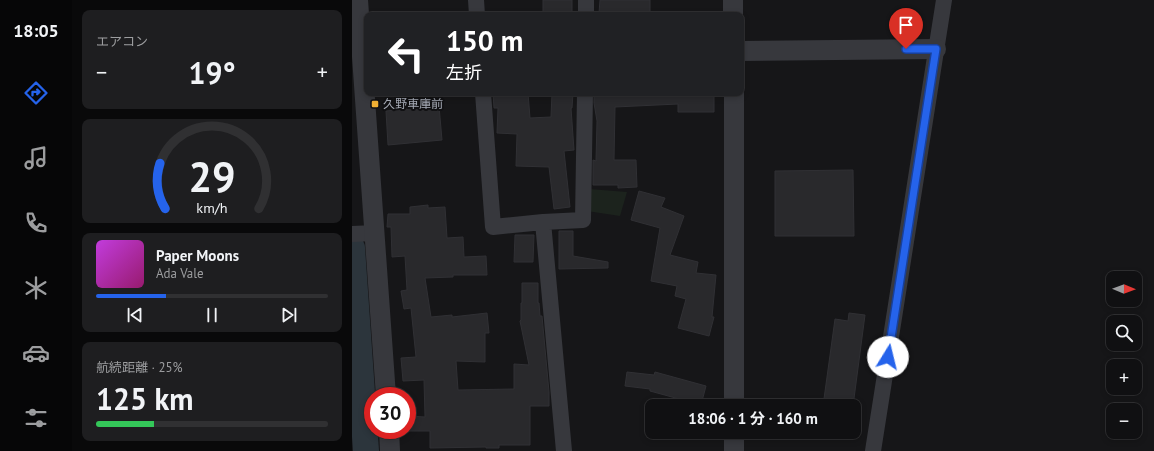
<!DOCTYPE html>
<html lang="ja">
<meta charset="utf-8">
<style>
:root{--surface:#101012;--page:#1e1e20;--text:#f1f3f6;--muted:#9c9d9f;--line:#303032;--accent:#2563eb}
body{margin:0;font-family:"PT Sans","Noto Sans JP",sans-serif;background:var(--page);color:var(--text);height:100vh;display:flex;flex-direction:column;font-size:15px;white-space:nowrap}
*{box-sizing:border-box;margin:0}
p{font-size:13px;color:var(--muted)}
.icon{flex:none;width:22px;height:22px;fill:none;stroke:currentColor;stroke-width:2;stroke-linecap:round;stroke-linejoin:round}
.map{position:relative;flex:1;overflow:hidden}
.side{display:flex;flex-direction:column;gap:10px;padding:10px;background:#09090a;width:280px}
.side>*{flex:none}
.top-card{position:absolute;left:12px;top:12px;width:380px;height:84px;border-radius:8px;box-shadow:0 2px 6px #0003,0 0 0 1px var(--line);background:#202124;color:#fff;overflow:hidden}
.needle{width:26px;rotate:91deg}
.controls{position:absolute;left:754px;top:271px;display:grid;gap:8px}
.controls a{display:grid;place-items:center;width:36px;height:36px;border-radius:8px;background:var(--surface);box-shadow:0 2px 6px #0003,0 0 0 1px var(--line);font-size:20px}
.speed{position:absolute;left:12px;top:387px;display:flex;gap:8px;font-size:20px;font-weight:700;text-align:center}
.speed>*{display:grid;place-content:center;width:52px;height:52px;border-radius:50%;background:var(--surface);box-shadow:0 2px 6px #0003,0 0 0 1px var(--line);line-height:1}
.speed .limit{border:6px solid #d22;background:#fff;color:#111}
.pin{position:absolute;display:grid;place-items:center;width:34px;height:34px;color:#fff;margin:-41px -17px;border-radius:50% 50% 50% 0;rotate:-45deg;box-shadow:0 0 4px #0007}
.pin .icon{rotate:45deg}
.me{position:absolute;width:44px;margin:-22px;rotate:9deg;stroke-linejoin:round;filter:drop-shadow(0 0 3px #0008)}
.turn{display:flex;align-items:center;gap:14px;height:84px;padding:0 16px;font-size:18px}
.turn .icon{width:52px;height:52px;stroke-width:2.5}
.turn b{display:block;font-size:28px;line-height:34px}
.big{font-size:30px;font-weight:700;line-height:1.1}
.side .tile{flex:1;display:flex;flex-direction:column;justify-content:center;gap:6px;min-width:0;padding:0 14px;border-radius:8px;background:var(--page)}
.side .dial{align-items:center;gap:0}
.dial svg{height:104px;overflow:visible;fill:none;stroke:var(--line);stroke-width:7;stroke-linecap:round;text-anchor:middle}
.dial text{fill:var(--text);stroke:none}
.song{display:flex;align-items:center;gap:12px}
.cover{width:48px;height:48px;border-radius:6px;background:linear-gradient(135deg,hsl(290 70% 55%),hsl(320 70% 35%))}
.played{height:4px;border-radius:2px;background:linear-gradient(90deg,var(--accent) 30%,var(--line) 30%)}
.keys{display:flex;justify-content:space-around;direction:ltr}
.heat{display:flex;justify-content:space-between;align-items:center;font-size:22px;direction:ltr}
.charge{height:6px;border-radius:3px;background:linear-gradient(90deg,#34c759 25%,var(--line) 0)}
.trip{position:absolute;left:293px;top:399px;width:216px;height:40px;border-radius:8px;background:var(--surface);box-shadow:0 2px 6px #0003,0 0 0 1px var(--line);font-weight:700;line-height:40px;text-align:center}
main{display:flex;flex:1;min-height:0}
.tab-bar{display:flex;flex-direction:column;width:72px;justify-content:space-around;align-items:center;background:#060607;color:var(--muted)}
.tab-bar .icon{width:28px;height:28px}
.tab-bar .current{color:var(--accent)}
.tab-bar b{font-size:18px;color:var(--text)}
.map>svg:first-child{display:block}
.green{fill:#1c231d}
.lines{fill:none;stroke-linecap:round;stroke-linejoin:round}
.river{stroke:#2c353c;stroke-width:26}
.building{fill:#29292c;stroke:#303034}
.minor{stroke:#37383d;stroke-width:16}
.tertiary{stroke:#37383d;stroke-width:20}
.route-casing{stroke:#184099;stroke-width:10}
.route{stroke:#2563eb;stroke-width:7}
.poi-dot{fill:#f2b134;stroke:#111113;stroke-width:1.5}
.labels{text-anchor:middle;stroke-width:4;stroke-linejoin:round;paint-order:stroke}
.poi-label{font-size:12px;fill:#a8adb8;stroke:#111113;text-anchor:start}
</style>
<main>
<nav class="tab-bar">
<b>18:05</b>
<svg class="icon current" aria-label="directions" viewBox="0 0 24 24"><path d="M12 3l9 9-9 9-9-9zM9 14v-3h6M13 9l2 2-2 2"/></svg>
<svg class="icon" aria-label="music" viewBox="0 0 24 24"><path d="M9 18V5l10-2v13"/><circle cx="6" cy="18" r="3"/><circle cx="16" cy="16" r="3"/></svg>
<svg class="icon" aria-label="phone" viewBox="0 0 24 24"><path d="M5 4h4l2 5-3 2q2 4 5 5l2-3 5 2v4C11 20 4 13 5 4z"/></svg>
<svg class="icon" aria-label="climate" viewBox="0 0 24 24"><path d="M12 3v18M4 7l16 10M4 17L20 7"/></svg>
<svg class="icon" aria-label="car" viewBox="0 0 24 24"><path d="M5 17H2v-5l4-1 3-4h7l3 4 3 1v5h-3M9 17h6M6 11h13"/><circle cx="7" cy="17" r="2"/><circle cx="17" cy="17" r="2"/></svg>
<svg class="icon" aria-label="filters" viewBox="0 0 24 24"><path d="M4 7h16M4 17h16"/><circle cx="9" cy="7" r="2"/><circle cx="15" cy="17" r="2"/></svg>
</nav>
<section class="side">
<div class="tile"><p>エアコン</p>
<div class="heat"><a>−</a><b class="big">19°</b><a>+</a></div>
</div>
<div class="tile dial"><svg viewBox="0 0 100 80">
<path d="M14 69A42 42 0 1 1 86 69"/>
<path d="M14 69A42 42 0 0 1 10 34" stroke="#2563eb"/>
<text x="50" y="56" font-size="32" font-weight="700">29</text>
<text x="50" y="72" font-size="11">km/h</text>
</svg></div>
<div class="tile">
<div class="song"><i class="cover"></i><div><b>Paper Moons</b><p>Ada Vale</p></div></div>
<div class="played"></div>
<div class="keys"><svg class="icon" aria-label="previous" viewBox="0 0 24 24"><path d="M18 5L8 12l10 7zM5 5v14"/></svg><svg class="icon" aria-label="pause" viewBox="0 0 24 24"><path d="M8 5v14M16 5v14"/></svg><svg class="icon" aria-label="next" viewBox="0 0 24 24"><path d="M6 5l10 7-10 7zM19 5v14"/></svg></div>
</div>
<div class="tile"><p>航続距離 · 25%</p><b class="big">125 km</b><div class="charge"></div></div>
</section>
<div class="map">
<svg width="802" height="451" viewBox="0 0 802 451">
<rect width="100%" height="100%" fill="#161618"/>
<!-- green -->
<path class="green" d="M237,189L275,192L268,216L235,211Z"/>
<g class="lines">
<!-- river -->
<path class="river" d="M0,248L14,451"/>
</g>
<!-- building -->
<path class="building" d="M191,0H220V15H191Z
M248,0H298V15H269L247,13Z
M141,93H176L178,118L199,117L200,93H221L220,108H219L222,150L212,151L218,207L202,209L197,167L164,166L165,134L145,133L146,108H142Z
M242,93H362V112H326V104L263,107L262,160H284L285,187L266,188V185H241V160L244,161L245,121L242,103Z
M87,106L90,140L36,145L34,111Z
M501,170L502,236H423V171Z
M287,191L313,198L309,207L332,216L318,255L346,262L344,273L364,275L360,317H362L357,336L326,328L334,299L323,296L325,286L299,281L308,228L279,220Z
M76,205V208L93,207L95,238L111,237L112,257L134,256L135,275H101V277L73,278L79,317L100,315V317L135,313L137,333H133V362L104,361L106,390L162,389V364L177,365L168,321L169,320V303H170V283H186V303H187L188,316H190L197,392V406H178V445H147V448H134V447L78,448V431H55V416L73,417L72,380L51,381L49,358L64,357L59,308L52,309L49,291L55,290L53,256L40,257L39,227H35L36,214H58V207Z
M207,231H221V256L256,262V268L207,269Z
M163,235H182L181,262H162Z
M497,313L513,315L501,406H471L483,319L496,321Z
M275,372L302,375L303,372L354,386L349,405L298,391V389L273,386Z"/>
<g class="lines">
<!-- minor -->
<path class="minor" d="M124,0L125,15
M234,15V0
M131,93L141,227L191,222L231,220L233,93
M191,222L212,451
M0,234L23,233
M521,451L592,0"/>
<!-- tertiary -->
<path class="tertiary" d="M6,0L34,396
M381,0V15
M389,51L584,49
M382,93V406
M37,430L38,451
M382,432V451"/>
</g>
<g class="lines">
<!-- route casing -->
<g class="route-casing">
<path id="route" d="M536,357L584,49H554"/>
</g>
<!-- route -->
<use href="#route" class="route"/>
</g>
<!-- markers -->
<rect class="poi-dot" x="19" y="100" width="8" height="8" rx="2"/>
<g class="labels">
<!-- poi labels -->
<g class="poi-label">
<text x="31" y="108">久野車庫前</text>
</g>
</g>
</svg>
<div class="controls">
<a><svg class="needle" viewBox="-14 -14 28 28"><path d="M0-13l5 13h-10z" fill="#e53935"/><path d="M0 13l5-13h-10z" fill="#9c9d9f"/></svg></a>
<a><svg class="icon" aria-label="search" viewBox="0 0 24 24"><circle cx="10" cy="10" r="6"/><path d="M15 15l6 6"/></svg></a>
<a>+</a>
<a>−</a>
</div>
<div class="speed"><div class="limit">30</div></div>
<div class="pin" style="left:554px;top:49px;background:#d93025"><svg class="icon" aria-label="arrive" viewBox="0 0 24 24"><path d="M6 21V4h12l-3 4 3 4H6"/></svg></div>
<svg class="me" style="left:536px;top:357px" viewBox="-20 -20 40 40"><circle r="19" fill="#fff"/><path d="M0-13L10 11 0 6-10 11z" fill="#2563eb"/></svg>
<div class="trip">18:06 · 1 分 · 160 m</div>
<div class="top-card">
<div class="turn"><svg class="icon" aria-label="left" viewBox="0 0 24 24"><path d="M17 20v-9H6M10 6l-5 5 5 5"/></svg><div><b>150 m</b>左折</div></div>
</div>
</div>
</main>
